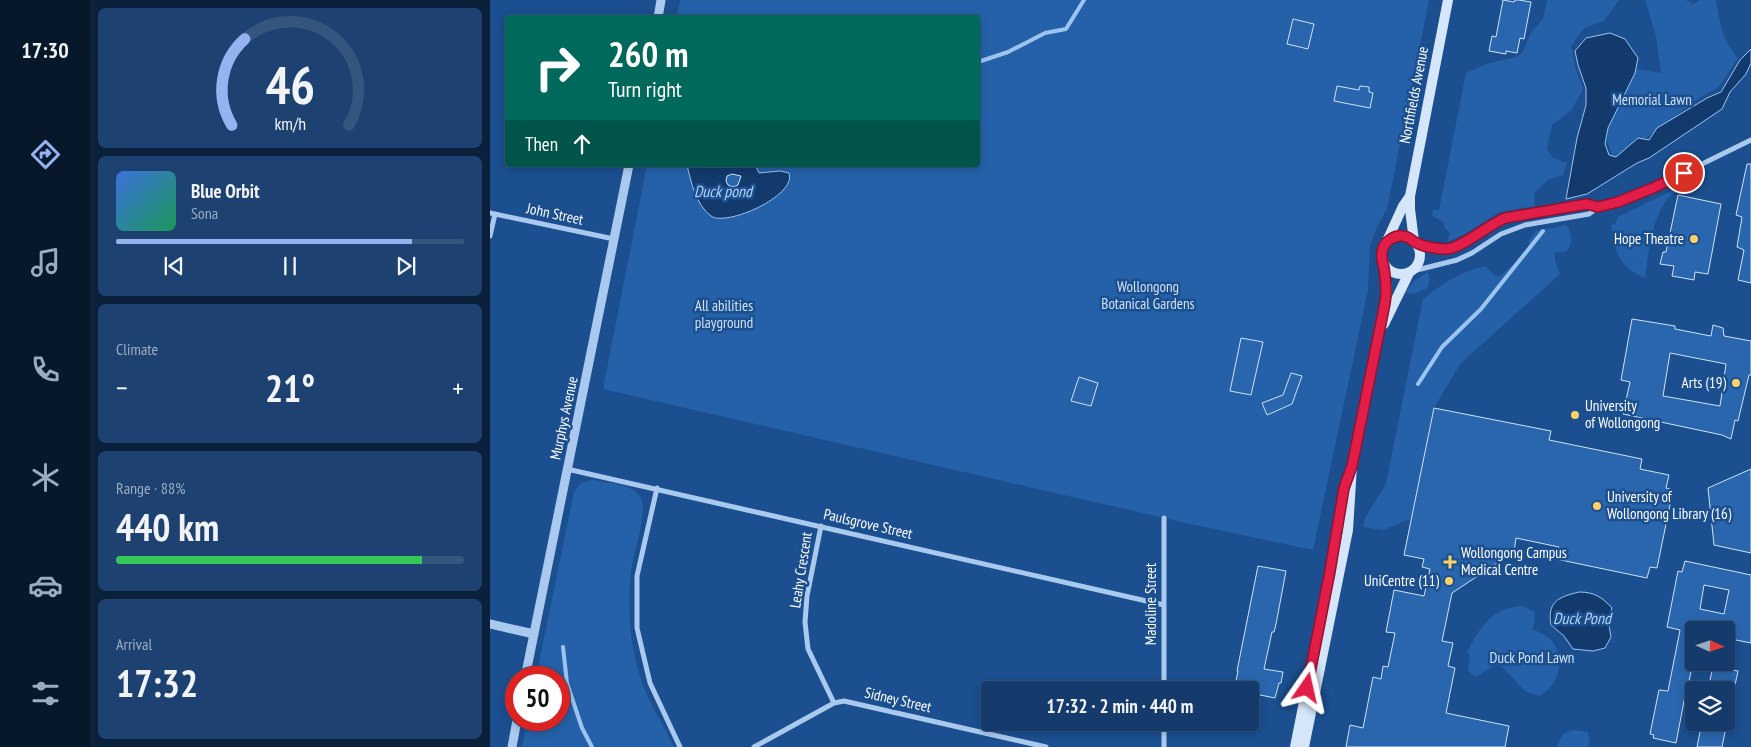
<!DOCTYPE html>
<meta charset="utf-8">
<style>
:root{--surface:#143b6b;--page:#1d4271;--text:#f1f3f6;--muted:#9dadc1;--line:#33557e;--accent:#95b2f1}
body{margin:0;font-family:"PT Sans Narrow",sans-serif;background:var(--page);color:var(--text);height:100vh;display:flex;flex-direction:column;font-size:19px;white-space:nowrap}
*{box-sizing:border-box;margin:0}
p{font-size:16px;color:var(--muted)}
.icon{flex:none;width:28px;height:28px;fill:none;stroke:currentColor;stroke-width:2;stroke-linecap:round;stroke-linejoin:round}
.map{position:relative;flex:1;overflow:hidden}
.drawer{display:flex;flex-direction:column;gap:8px;padding:8px;background:#0b203b;width:400px}
.drawer>*{flex:none}
.hud{position:absolute;left:15px;top:15px;width:475px;height:152px;border-radius:5px;box-shadow:0 2px 8px #0003,0 0 0 1px var(--line);background:#00695c;color:#fff;overflow:hidden}
.needle{width:32px;rotate:93deg}
.tools{position:absolute;left:1195px;top:621px;display:grid;gap:10px}
.tools a{display:grid;place-items:center;width:50px;height:50px;border-radius:5px;background:var(--surface);box-shadow:0 2px 8px #0003,0 0 0 1px var(--line);font-size:25px}
.speed{position:absolute;left:15px;top:666px;display:flex;gap:10px;font-size:25px;font-weight:700;text-align:center}
.speed>*{display:grid;place-content:center;width:65px;height:65px;border-radius:50%;background:var(--surface);box-shadow:0 2px 8px #0003,0 0 0 1px var(--line);line-height:1}
.speed .limit{border:8px solid #d22;background:#fff;color:#111}
.pin{position:absolute;display:grid;place-items:center;width:42px;height:42px;color:#fff;margin:-21px;border:2px solid #fff;border-radius:50%;box-shadow:0 1px 5px #0007}
.me{position:absolute;width:55px;margin:-28px;rotate:11deg;stroke-linejoin:round;filter:drop-shadow(0 0 4px #0008)}
.turn{display:flex;align-items:center;gap:18px;height:105px;padding:0 20px;font-size:22px}
.turn .icon{width:65px;height:65px;stroke-width:2.5}
.turn b{display:block;font-size:35px;line-height:42px}
.then{display:flex;align-items:center;height:48px;padding:0 20px;background:#0003;gap:10px;font-size:19px}
.big{font-size:38px;font-weight:700;line-height:1.1}
.drawer .widget{flex:1;display:flex;flex-direction:column;justify-content:center;gap:8px;min-width:0;padding:0 18px;border-radius:8px;background:var(--page)}
.drawer .dial{align-items:center;gap:0}
.dial svg{height:130px;overflow:visible;fill:none;stroke:var(--line);stroke-width:7;stroke-linecap:round;text-anchor:middle}
.dial text{fill:var(--text);stroke:none}
.song{display:flex;align-items:center;gap:15px}
.cover{width:60px;height:60px;border-radius:8px;background:linear-gradient(135deg,hsl(220 70% 55%),hsl(150 70% 35%))}
.played{height:5px;border-radius:2px;background:linear-gradient(90deg,var(--accent) 85%,var(--line) 85%)}
.keys{display:flex;justify-content:space-around;direction:ltr}
.heat{display:flex;justify-content:space-between;align-items:center;font-size:28px;direction:ltr}
.charge{height:8px;border-radius:4px;background:linear-gradient(90deg,#34c759 88%,var(--line) 0)}
.trip{position:absolute;left:491px;top:681px;width:278px;height:50px;border-radius:5px;background:var(--surface);box-shadow:0 2px 8px #0003,0 0 0 1px var(--line);font-weight:700;line-height:50px;text-align:center}
main{display:flex;flex:1;min-height:0}
.tabs{display:flex;flex-direction:column;width:90px;justify-content:space-around;align-items:center;background:#08182b;color:var(--muted)}
.tabs .icon{width:35px;height:35px}
.tabs .current{color:var(--accent)}
.tabs b{font-size:22px;color:var(--text)}
.map>svg:first-child{display:block}
.green{fill:#2461a8}
.water{fill:#123a6d;stroke:#9cc4f0}
.lines{fill:none;stroke-linecap:round;stroke-linejoin:round}
.stream{stroke:#9cc4f0;stroke-width:4}
.building{fill:#2a66ad;stroke:#cfe3fa;fill-rule:evenodd}
.minor{stroke:#a9c9ee;stroke-width:5}
.tertiary{stroke:#a9c9ee;stroke-width:9}
.secondary{stroke:#d6e6fa;stroke-width:10}
.route-casing{stroke:#92132f;stroke-width:12}
.route{stroke:#e11d48;stroke-width:9}
.poi-dot{fill:#ffd166;stroke:#1b4f8f;stroke-width:2}
.labels{text-anchor:middle;stroke-width:5;stroke-linejoin:round;paint-order:stroke}
.street-label{font-size:15px;fill:#fff;stroke:#1b4f8f}
.park-label{font-size:15px;fill:#cfe3fa;stroke:#1b4f8f}
.poi-label{font-size:15px;fill:#fff;stroke:#1b4f8f;text-anchor:end}
.water-label{font-size:16px;font-style:italic;fill:#b5d3f5;stroke:#1b4f8f}
</style>
<main>
<nav class="tabs">
<b>17:30</b>
<svg class="icon current" aria-label="directions" viewBox="0 0 24 24"><path d="M12 3l9 9-9 9-9-9zM9 14v-3h6M13 9l2 2-2 2"/></svg>
<svg class="icon" aria-label="music" viewBox="0 0 24 24"><path d="M9 18V5l10-2v13"/><circle cx="6" cy="18" r="3"/><circle cx="16" cy="16" r="3"/></svg>
<svg class="icon" aria-label="phone" viewBox="0 0 24 24"><path d="M5 4h4l2 5-3 2q2 4 5 5l2-3 5 2v4C11 20 4 13 5 4z"/></svg>
<svg class="icon" aria-label="climate" viewBox="0 0 24 24"><path d="M12 3v18M4 7l16 10M4 17L20 7"/></svg>
<svg class="icon" aria-label="car" viewBox="0 0 24 24"><path d="M5 17H2v-5l4-1 3-4h7l3 4 3 1v5h-3M9 17h6M6 11h13"/><circle cx="7" cy="17" r="2"/><circle cx="17" cy="17" r="2"/></svg>
<svg class="icon" aria-label="filters" viewBox="0 0 24 24"><path d="M4 7h16M4 17h16"/><circle cx="9" cy="7" r="2"/><circle cx="15" cy="17" r="2"/></svg>
</nav>
<section class="drawer">
<div class="widget dial"><svg viewBox="0 0 100 80">
<path d="M14 69A42 42 0 1 1 86 69"/>
<path d="M14 69A42 42 0 0 1 22 16" stroke="#95b2f1"/>
<text x="50" y="56" font-size="32" font-weight="700">46</text>
<text x="50" y="72" font-size="11">km/h</text>
</svg></div>
<div class="widget">
<div class="song"><i class="cover"></i><div><b>Blue Orbit</b><p>Sona</p></div></div>
<div class="played"></div>
<div class="keys"><svg class="icon" aria-label="previous" viewBox="0 0 24 24"><path d="M18 5L8 12l10 7zM5 5v14"/></svg><svg class="icon" aria-label="pause" viewBox="0 0 24 24"><path d="M8 5v14M16 5v14"/></svg><svg class="icon" aria-label="next" viewBox="0 0 24 24"><path d="M6 5l10 7-10 7zM19 5v14"/></svg></div>
</div>
<div class="widget"><p>Climate</p>
<div class="heat"><a>−</a><b class="big">21°</b><a>+</a></div>
</div>
<div class="widget"><p>Range · 88%</p><b class="big">440 km</b><div class="charge"></div></div>
<div class="widget"><p>Arrival</p><b class="big">17:32</b></div>
</section>
<div class="map">
<svg width="1261" height="747" viewBox="0 0 1261 747">
<rect width="100%" height="100%" fill="#1b4f8f"/>
<!-- green -->
<path class="green" d="M190,0H939L897,209L887,227L880,246L878,290L823,550L687,521L113,389L157,165H488V18L187,17Z
M1057,0H1129L1114,21L1094,28L1081,46L1086,69L1093,89L1081,111L1062,125L1057,149L1063,158L1077,163L1073,175L1059,179L1044,193L1045,206L1010,212L973,235L957,242L960,233L954,227V222L942,216L943,210H949L976,73L996,64L1026,57L1032,53L1042,31L1053,19Z
M1155,0H1196L1203,4L1210,0H1226C1230,23 1232,40 1248,58L1229,87L1197,105V107L1130,158H1123L1117,141L1119,124L1146,69L1171,73L1166,36Z
M1183,190L1186,192C1163,205 1158,254 1155,278C1128,267 1125,251 1121,225L1125,224L1128,217Z
M1076,225C1082,231 1084,248 1074,252C1071,253 1068,252 1065,252V260L1070,274L970,364L944,408L923,518L893,530L873,527L875,518L896,484L933,299C950,285 974,270 996,266L1005,276H1010L1039,250V240L1046,231Z
M938,272L940,280L937,288L924,294L915,293L923,282Z
M102,480C116,483 143,483 151,498C158,511 143,556 141,572C137,613 140,654 156,692C164,711 175,728 184,747H32L37,720H69V678L46,677L84,492L91,483Z
M1032,606L1045,612L1044,626L1042,629C1049,632 1057,635 1062,641C1077,660 1068,686 1050,696L1036,692L1011,666L1004,665L986,677L978,671L980,655L977,652C990,627 1001,608 1032,606Z
M1083,730L1097,732L1100,739L1098,747H1066L1073,734Z"/>
<!-- water -->
<path class="water" d="M1120,33L1135,39L1148,58L1145,73L1118,128L1115,144L1119,155L1126,157L1148,138L1159,140L1167,128L1217,98L1231,92L1250,60L1261,49V63L1256,74L1240,92L1232,109L1159,158L1147,163L1097,194L1076,199L1087,138L1096,105V88L1088,65L1085,51L1096,38Z
M197,165H268L266,167L269,173L290,171L299,173C307,196 236,227 221,216C206,205 201,182 197,165Z
M1089,592C1104,592 1112,597 1122,608L1120,614L1122,616L1118,620L1121,637L1115,648L1103,651L1083,649L1074,636L1061,625C1057,602 1068,597 1089,592Z"/>
<g class="lines">
<!-- stream -->
<path class="stream" d="M488,62L518,52L555,33L576,29L594,0
M928,384L952,347L991,309L1053,231
M73,647L77,683L92,728L102,747"/>
</g>
<!-- building -->
<path class="building" d="M1013,0L1024,2L1025,0H1029L1041,2L1034,39L1030,38L1027,53L1016,51V54L999,51L1002,36L1006,37Z
M803,19L824,24L818,49L797,44Z
M847,86L869,90L870,86L879,87V92L883,93L880,108L844,101Z
M1257,164H1261V283L1248,280L1254,250L1247,247L1252,217L1246,215Z
M242,174L251,176L248,185L243,187L238,185L236,181L237,176Z
M1188,195L1231,204L1218,274L1205,272L1204,280L1182,276L1184,266L1170,264L1173,252H1176Z
M1142,319L1185,326V329L1221,336L1223,325L1233,328L1234,336L1261,341V375H1259L1248,421L1245,420L1241,439L1232,435L1133,414L1140,382L1131,380ZM1180,353L1236,364L1230,406L1173,396Z
M751,338L773,342L761,395L740,391Z
M801,373L812,376L802,404L777,415L772,403L793,395Z
M589,377L608,383L601,406L581,401Z
M944,408L1061,431L1059,440L1152,459L1150,469L1179,475L1176,488L1183,490L1167,568L1160,567L1157,578L1066,559L1069,547L1026,538L1024,552L962,593L952,641L963,643L958,666L965,668L956,713L1019,726L1015,747H856L860,725L873,728L883,677L891,679L893,666L898,667L905,633L896,632L904,590L934,596L940,569L932,567L934,559L914,555Z
M1261,469V553L1224,545L1218,488Z
M1195,561L1261,575V643L1236,638V630H1204V658L1199,681L1219,685L1223,666L1248,671L1244,690H1204V698L1195,696L1186,743L1163,738L1164,735L1160,734L1169,690L1178,691L1190,630L1177,627L1188,571L1192,572ZM1214,585L1239,590L1234,614L1210,609Z
M768,566L796,571L786,624L784,632H782L774,669L793,672L791,683H789L785,698L760,693V690H744L748,671H747Z
M1212,722H1237L1232,747H1207Z"/>
<g class="lines">
<!-- minor -->
<path class="minor" d="M0,213L124,239
M0,236L5,214
M926,243C936,245 948,249 958,249C973,247 998,225 1015,218L1097,204L1108,207
M923,271L967,260L982,253L1011,234L1035,225L1099,214L1108,207L1128,201L1163,188L1261,140
M77,469L674,605
M167,488L147,576V628L160,683L190,747
M331,526L317,596L315,622L318,649L344,703
M674,690V518
M674,722V747
M264,747L344,703L354,701L556,747"/>
<!-- tertiary -->
<path class="tertiary" d="M168,18L171,0
M0,624L44,634
M35,678L139,165
M22,747L27,720"/>
<!-- secondary -->
<path class="secondary" d="M892 255a19 19 0 1 1 38 0a19 19 0 1 1-38 0Z
M897,241L913,206L920,196
M924,241L920,209V196L958,0
M894,324L919,273
M805,747L840,571L854,488L857,479
M814,747L858,530L862,466L895,303L897,291L894,265"/>
</g>
<g class="lines">
<!-- route casing -->
<g class="route-casing">
<path id="route" d="M817,688L840,571L854,488L862,466L895,303C897,291 896,280 894,268C893,263 891,258 892,253C893,241 906,233 917,237C921,238 923,242 927,243C934,247 949,249 957,249C972,248 998,225 1015,218L1097,204L1108,207L1128,202L1163,188L1194,173"/>
</g>
<!-- route -->
<use href="#route" class="route"/>
</g>
<!-- markers -->
<g class="poi-dot">
<circle cx="1204" cy="239" r="5"/>
<circle cx="1246" cy="383" r="5"/>
<circle cx="1085" cy="415" r="5"/>
<circle cx="1107" cy="506" r="5"/>
<path d="M957.5 554.5h5v5h5v5h-5v5h-5v-5h-5v-5h5z"/>
<circle cx="959" cy="581" r="5"/>
</g>
<g class="labels">
<!-- street labels -->
<g class="street-label">
<text transform="translate(924 95) rotate(-79)" y="5">Northfields Avenue</text>
<text transform="translate(65 214) rotate(12)" y="5">John Street</text>
<text transform="translate(74 418) rotate(-78)" y="5">Murphys Avenue</text>
<text transform="translate(378 524) rotate(13)" y="5">Paulsgrove Street</text>
<text transform="translate(311 570) rotate(-81)" y="5">Leahy Crescent</text>
<text transform="translate(661 604) rotate(-90)" y="5">Madoline Street</text>
<text transform="translate(408 700) rotate(13)" y="5">Sidney Street</text>
</g>
<!-- park labels -->
<g class="park-label">
<text x="1162" y="105">Memorial Lawn</text>
<text x="658" y="292">Wollongong<tspan x="658" dy="17">Botanical Gardens</tspan></text>
<text x="234" y="311">All abilities<tspan x="234" dy="17">playground</tspan></text>
<text x="1042" y="663">Duck Pond Lawn</text>
</g>
<!-- poi labels -->
<g class="poi-label">
<text x="1194" y="244">Hope Theatre</text>
<text x="1236" y="388">Arts (19)</text>
<text x="1095" y="411" text-anchor="start">University<tspan x="1095" dy="17">of Wollongong</tspan></text>
<text x="1117" y="502" text-anchor="start">University of<tspan x="1117" dy="17">Wollongong Library (16)</tspan></text>
<text x="971" y="558" text-anchor="start">Wollongong Campus<tspan x="971" dy="17">Medical Centre</tspan></text>
<text x="949" y="586">UniCentre (11)</text>
</g>
<!-- water labels -->
<g class="water-label">
<text x="233" y="197">Duck pond</text>
<text x="1092" y="624">Duck Pond</text>
</g>
</g>
</svg>
<div class="tools">
<a><svg class="needle" viewBox="-14 -14 28 28"><path d="M0-13l5 13h-10z" fill="#e53935"/><path d="M0 13l5-13h-10z" fill="#9dadc1"/></svg></a>
<a><svg class="icon" aria-label="layers" viewBox="0 0 24 24"><path d="M12 4l9 5-9 5-9-5zM3 14l9 5 9-5"/></svg></a>
</div>
<div class="speed"><div class="limit">50</div></div>
<div class="pin" style="left:1194px;top:173px;background:#d93025"><svg class="icon" aria-label="arrive" viewBox="0 0 24 24"><path d="M6 21V4h12l-3 4 3 4H6"/></svg></div>
<svg class="me" style="left:817px;top:688px" viewBox="-20 -20 40 40"><path d="M0-17L14 15 0 8-14 15z" fill="#e11d48" stroke="#fff" stroke-width="4"/></svg>
<div class="trip">17:32 · 2 min · 440 m</div>
<div class="hud">
<div class="turn"><svg class="icon" aria-label="right" viewBox="0 0 24 24"><path d="M7 20v-9h11M14 6l5 5-5 5"/></svg><div><b>260 m</b>Turn right</div></div>
<div class="then">Then<svg class="icon" aria-label="ahead" viewBox="0 0 24 24"><path d="M12 20V5M6 11l6-6 6 6"/></svg></div>
</div>
</div>
</main>
